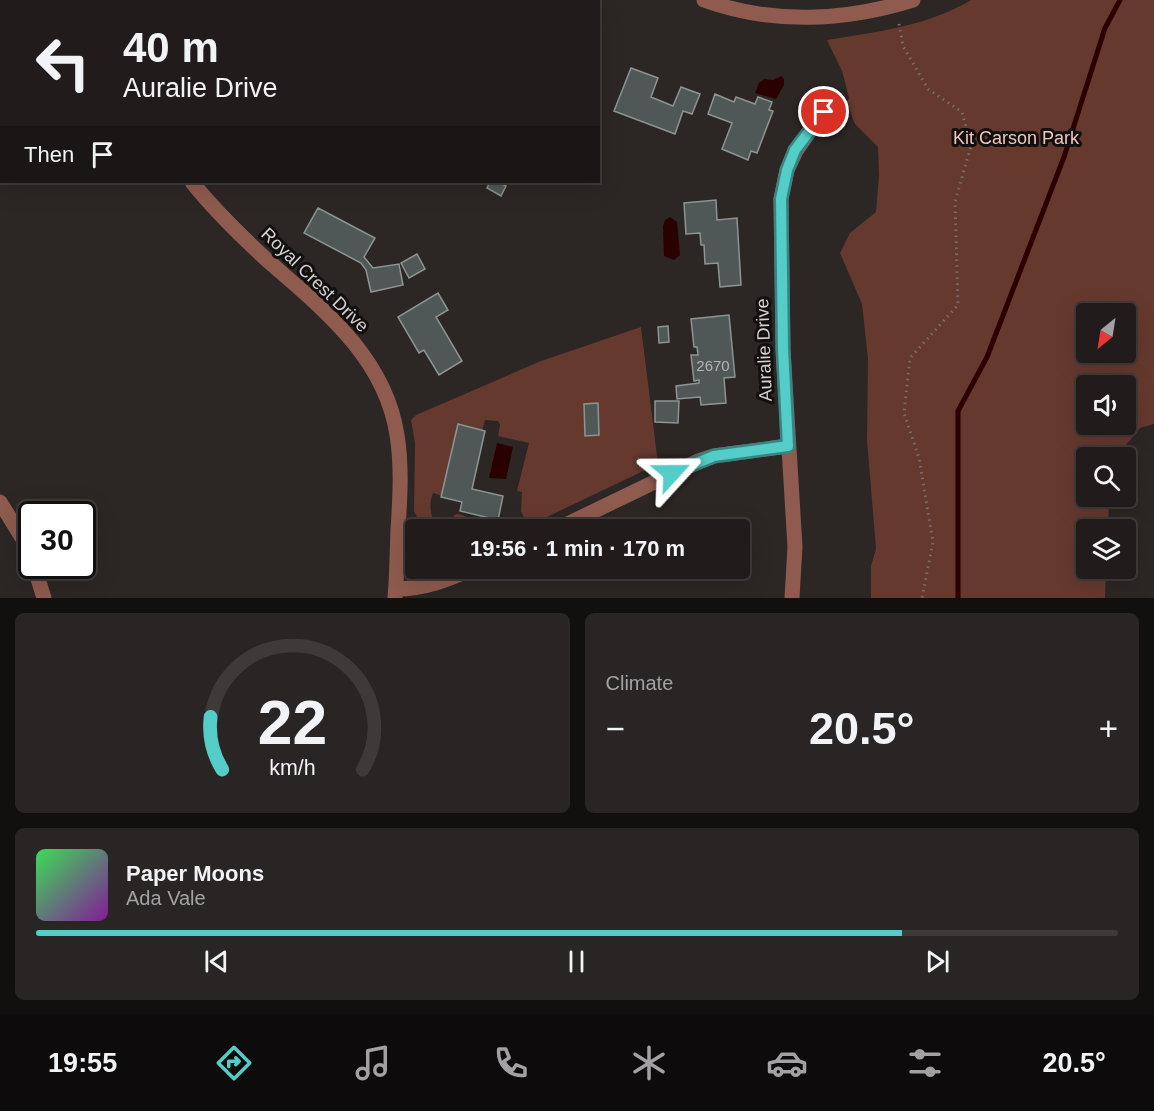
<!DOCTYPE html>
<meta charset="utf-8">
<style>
:root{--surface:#211c1b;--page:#292524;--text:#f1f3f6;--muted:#a2a1a3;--line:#3e3a3a;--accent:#54cdc8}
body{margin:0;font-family:Arial,sans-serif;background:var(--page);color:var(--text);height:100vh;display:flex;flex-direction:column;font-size:22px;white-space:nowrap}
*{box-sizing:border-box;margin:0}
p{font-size:20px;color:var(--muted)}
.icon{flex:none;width:33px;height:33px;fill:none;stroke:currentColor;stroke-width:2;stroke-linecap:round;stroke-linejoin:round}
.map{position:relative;height:598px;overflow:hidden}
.panel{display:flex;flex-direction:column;gap:15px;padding:15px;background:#120f0f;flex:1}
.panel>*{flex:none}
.hud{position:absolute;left:0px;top:0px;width:600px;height:183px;box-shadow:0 6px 24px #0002,0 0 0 2px var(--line);background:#211c1b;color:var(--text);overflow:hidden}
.needle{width:39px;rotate:210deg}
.fabs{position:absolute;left:1076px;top:303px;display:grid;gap:12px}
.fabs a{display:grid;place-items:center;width:60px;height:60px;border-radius:6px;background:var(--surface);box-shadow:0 6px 24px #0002,0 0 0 2px var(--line);font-size:30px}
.speed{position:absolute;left:18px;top:501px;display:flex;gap:12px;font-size:30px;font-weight:700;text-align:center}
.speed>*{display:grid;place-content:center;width:78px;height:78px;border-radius:50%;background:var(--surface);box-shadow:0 6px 24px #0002,0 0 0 2px var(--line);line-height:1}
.speed .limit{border:3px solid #111;border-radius:9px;background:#fff;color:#111}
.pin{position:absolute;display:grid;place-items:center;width:51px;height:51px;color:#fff;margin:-26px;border:3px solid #fff;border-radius:50%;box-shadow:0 2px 6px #0007}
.me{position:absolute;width:66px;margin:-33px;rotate:66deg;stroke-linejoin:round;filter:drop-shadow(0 0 4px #0008)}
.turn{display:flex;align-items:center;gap:21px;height:126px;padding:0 24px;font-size:27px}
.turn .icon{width:78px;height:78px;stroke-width:2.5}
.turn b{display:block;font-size:42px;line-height:51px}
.then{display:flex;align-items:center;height:57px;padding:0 24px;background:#0003;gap:12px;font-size:22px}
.big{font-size:45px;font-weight:700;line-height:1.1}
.panel .widget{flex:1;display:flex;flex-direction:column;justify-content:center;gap:9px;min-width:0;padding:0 21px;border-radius:9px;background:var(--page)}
.panel .dial{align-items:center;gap:0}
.dial svg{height:156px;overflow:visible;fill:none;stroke:var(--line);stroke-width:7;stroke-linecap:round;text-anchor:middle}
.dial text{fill:var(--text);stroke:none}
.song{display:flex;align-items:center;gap:18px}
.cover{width:72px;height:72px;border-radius:9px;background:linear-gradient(135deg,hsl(130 70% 55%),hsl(290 70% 35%))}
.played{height:6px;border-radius:3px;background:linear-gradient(90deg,var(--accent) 80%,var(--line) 80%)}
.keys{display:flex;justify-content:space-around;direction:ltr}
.heat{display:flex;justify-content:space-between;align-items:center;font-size:33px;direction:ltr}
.panel .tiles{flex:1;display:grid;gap:15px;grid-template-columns:1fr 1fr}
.widget:last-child{grid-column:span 2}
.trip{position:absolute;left:405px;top:519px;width:345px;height:60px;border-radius:6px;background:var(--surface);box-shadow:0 6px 24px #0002,0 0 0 2px var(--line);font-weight:700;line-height:60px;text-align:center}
.tabs{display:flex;height:96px;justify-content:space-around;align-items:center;background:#0d0b0b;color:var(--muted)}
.tabs .icon{width:42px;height:42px}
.tabs .selected{color:var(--accent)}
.tabs b{font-size:27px;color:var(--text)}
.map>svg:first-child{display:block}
.green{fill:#65392e;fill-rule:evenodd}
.water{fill:#2a0000}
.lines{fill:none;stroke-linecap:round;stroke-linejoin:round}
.stream{stroke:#2a0000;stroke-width:5}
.building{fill:#505857;stroke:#8c9494;stroke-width:1.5}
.path{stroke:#736e6c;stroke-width:3;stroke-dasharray:1.5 4.5;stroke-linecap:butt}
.minor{stroke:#8e5b4e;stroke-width:15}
.route-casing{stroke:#378582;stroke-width:15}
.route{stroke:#54cdc8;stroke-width:10}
.labels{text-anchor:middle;stroke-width:6;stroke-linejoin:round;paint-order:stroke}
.number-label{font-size:15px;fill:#b4b4b2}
.park-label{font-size:18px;fill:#f2c8bc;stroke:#120f0f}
.street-label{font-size:18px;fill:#d6d2d1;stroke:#120f0f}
</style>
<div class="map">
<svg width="1154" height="598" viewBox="0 0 1154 598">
<rect width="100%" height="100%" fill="#2c2624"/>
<!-- green -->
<path class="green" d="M971,0H1154V424L1140,428L1116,457L1086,458V496L1109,497L1108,529L1086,530V568L1106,569L1105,598H871V566L876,549L867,440L868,359L862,304L840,253L850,233L876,212L879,175L878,147L855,124L847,102L849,98L842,71L827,40C876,32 928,26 971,0ZM1086,314H1125V352H1086ZM1086,386H1125V424H1086Z
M641,327L658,464L528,526L521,511L522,492L517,491L529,443L498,436L500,425L498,421L485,420L482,431L443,496L433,493C428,506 431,518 438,529H423L414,511L415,443L411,420L416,415L541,361Z
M458,514L499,527L506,520L513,524L516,529H449L454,515Z"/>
<!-- water -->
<path class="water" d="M781,76L784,79V85L776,99L755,93L759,83L764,79L773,80Z
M670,217L677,222L680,255L674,260L664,256L663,226L665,220Z
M497,443L513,447L506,479L489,478Z"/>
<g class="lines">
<!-- stream -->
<path class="stream" d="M958,598V411L987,357L1064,157L1105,28L1120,0"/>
</g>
<!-- building -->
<path class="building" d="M631,68L658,78L651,97L673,106L681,87L700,94L692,114L683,111L675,134L614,111Z
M715,94L734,102L736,97L755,104L758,97L772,102L769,110L773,111L757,153L751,151L748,160L722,149L732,123L708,114Z
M490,182H498L506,186L501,196L487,188Z
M716,200L717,220L737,218L741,285L720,287L718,263L705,264L704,245H701L700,233L686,234L684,203Z
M318,208L375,238L364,257L373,268L399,264L403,285L371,292L366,270L361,263L304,233Z
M417,254L425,269L409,278L401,263Z
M438,293L448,310L436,317L462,361L439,375L424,350L419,353L398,317Z
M729,315L735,377L724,378L726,403L701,405L700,397L677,399L676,386L699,383V380L694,381L691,355H698L697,347H694L691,319Z
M668,326L669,342L659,343L658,327Z
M655,401H679L678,423L655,422Z
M598,403L599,435L585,436L584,404Z
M458,424L485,431L472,489L503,496L498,520L460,511L462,502L441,497Z"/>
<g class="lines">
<!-- path -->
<path class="path" d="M899,24L903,46L928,89L962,112L971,146L955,202L958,305L910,358L904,413L919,458L933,542L922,598"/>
<!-- minor -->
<path class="minor" d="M704,0C772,25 845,21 913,0
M0,6H2
M192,182C214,210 240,235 267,260C322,308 385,357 397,435C402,466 400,498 398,530C397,553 397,575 395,598
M0,502L26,544L32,559
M555,530L698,461L714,456L788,446
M34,566L44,598
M396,589C424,589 448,580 474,568
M792,598L795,547L783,349L781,199L787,170L796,151L823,112"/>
</g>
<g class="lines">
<!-- route casing -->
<g class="route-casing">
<path id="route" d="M672,473L714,456L788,446L783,349L781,199L787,170L795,150L824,112"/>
</g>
<!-- route -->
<use href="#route" class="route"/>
</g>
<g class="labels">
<!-- number labels -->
<g class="number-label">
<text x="713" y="371">2670</text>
</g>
<!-- park labels -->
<g class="park-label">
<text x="1016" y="144">Kit Carson Park</text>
</g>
<!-- street labels -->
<g class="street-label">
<text transform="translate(315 280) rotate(44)" y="6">Royal Crest Drive</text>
<text transform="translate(764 350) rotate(-92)" y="6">Auralie Drive</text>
</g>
</g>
</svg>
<div class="fabs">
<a><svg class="needle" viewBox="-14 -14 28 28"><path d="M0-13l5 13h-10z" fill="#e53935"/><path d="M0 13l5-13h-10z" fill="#a2a1a3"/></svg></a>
<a><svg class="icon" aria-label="sound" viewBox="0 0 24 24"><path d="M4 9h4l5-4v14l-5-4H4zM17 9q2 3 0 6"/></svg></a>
<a><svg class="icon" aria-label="search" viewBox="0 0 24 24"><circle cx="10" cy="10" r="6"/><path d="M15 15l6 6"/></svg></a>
<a><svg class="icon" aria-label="layers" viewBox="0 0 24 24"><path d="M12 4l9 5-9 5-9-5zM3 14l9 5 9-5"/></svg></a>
</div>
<div class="speed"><div class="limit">30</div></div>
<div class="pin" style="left:824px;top:112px;background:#d93025"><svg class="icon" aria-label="arrive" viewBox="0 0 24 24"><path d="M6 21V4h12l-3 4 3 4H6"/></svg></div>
<svg class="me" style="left:672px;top:473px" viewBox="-20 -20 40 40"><path d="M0-17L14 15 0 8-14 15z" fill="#54cdc8" stroke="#fff" stroke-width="4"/></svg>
<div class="trip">19:56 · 1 min · 170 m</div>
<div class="hud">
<div class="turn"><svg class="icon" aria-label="left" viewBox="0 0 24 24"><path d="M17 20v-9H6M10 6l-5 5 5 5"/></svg><div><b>40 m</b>Auralie Drive</div></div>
<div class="then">Then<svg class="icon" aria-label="arrive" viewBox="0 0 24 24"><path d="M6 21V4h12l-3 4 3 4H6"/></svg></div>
</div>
</div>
<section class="panel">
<div class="tiles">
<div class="widget dial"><svg viewBox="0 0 100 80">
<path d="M14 69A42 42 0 1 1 86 69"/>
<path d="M14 69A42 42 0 0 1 8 42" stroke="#54cdc8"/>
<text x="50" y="56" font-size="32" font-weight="700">22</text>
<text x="50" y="72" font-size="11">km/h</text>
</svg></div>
<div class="widget"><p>Climate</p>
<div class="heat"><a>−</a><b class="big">20.5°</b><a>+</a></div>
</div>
<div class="widget">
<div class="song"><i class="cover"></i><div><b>Paper Moons</b><p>Ada Vale</p></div></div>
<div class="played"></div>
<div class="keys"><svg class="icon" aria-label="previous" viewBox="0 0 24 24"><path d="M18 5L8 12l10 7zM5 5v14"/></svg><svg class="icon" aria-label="pause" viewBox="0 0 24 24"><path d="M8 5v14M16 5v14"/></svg><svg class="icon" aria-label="next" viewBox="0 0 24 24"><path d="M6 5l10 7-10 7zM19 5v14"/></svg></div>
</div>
</div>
</section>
<nav class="tabs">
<b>19:55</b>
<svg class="icon selected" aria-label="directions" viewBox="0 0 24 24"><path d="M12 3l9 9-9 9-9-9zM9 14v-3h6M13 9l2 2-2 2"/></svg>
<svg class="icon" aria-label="music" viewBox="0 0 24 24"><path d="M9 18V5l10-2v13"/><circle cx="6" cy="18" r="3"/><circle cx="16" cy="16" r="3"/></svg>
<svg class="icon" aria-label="phone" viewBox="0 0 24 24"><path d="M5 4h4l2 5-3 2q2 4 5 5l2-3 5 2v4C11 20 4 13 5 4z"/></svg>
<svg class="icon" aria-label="climate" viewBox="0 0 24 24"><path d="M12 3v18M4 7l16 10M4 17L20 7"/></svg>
<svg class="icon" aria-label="car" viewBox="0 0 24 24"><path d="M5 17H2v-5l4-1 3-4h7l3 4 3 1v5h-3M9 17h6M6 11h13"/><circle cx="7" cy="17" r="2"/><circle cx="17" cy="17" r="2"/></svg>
<svg class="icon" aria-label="filters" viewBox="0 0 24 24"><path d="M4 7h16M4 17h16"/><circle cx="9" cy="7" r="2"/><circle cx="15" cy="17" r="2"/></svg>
<b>20.5°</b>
</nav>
